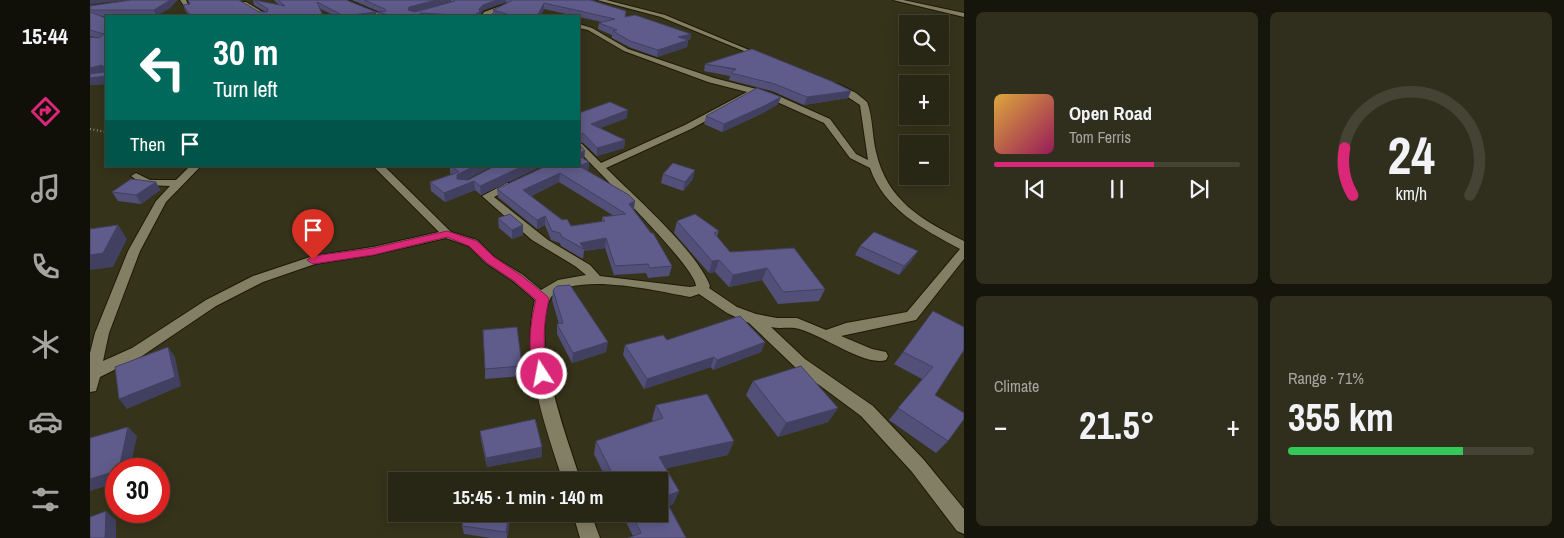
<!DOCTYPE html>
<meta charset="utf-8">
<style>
:root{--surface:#282614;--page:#302e1d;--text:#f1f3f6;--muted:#a5a5a0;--line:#444334;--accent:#db2777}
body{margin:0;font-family:"Archivo Narrow",sans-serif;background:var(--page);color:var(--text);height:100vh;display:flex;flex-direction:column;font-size:19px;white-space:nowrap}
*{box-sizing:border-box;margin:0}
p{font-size:16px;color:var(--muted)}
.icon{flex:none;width:28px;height:28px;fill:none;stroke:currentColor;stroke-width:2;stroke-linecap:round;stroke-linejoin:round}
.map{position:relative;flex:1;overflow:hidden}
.panel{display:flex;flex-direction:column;gap:12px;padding:12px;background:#16150b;width:600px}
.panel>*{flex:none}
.top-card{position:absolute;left:15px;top:15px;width:475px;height:152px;border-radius:0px;box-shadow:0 2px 12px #0003,0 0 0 1px var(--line);background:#00695c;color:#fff;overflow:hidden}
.tools{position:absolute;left:809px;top:15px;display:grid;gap:10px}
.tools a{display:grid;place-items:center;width:50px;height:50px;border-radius:0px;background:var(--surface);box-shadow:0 2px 12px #0003,0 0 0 1px var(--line);font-size:25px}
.speed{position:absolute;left:15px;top:458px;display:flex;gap:10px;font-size:25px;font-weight:700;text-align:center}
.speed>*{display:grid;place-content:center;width:65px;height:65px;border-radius:50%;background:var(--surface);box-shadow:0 2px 12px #0003,0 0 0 1px var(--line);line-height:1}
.speed .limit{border:8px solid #d22;background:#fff;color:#111}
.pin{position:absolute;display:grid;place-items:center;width:42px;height:42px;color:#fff;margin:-51px -21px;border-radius:50% 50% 50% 0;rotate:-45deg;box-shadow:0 0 5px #0007}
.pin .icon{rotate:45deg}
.me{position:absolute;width:55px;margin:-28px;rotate:349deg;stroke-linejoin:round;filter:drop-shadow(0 0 4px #0008)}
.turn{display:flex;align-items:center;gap:18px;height:105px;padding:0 25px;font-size:22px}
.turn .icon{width:65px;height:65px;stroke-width:2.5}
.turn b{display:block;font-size:35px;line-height:42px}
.then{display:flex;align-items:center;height:48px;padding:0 25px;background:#0003;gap:10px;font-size:19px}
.big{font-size:38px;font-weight:700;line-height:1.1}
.panel .widget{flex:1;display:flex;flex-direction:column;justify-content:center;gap:8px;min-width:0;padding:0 18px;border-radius:8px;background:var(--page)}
.panel .dial{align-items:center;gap:0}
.dial svg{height:130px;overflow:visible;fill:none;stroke:var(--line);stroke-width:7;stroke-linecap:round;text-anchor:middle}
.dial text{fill:var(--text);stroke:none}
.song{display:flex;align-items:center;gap:15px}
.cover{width:60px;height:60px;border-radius:8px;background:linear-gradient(135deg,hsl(40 70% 55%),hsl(330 70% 35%))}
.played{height:5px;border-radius:2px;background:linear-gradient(90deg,var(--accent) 65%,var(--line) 65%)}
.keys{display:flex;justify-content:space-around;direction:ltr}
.heat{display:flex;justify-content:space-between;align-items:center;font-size:28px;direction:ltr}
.charge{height:8px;border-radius:4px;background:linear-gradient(90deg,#34c759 71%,var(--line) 0)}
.panel .tiles{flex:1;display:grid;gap:12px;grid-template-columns:repeat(2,1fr)}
.trip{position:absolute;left:298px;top:472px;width:280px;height:50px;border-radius:0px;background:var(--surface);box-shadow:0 2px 12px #0003,0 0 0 1px var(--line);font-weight:700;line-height:50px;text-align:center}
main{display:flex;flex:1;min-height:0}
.menu{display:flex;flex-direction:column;width:90px;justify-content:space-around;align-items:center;background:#100f08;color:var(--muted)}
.menu .icon{width:35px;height:35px}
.menu .selected{color:var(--accent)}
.menu b{font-size:22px;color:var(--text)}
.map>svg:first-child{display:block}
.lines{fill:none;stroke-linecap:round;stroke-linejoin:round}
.minor-casing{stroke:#1e1a04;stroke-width:2}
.path{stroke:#928f7d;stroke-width:2;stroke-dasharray:1 2.5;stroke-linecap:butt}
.minor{fill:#837f65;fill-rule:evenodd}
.wall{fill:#524f78;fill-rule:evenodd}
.shaded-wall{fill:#424061}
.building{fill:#5f5c8b;stroke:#424061;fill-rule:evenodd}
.route{fill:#db2777;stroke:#8e194d}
</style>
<main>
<nav class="menu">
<b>15:44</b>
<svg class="icon selected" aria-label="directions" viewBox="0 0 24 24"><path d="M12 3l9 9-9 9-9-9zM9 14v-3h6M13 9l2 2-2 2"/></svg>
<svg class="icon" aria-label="music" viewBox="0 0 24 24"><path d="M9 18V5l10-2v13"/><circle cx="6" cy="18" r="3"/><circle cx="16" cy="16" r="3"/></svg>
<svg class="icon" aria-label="phone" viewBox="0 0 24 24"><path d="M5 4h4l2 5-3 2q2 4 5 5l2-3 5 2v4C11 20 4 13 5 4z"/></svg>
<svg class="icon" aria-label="climate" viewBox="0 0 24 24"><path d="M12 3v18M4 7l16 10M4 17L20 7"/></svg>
<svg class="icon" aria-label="car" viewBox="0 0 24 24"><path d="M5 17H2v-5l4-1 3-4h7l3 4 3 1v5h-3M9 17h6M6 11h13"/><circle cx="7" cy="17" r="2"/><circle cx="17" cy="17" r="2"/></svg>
<svg class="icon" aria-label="filters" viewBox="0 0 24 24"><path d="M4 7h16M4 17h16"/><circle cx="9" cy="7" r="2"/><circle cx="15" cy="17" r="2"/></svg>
</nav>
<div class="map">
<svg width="874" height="538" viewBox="0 0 874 538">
<rect width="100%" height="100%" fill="#36331b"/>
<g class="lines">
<!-- minor casing -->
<g class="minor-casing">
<path id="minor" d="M90,0H96L100,9H96Z
M249,0H257L295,16H288Z
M507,0H516L575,15L676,57L671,58L571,17Z
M803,0H813L874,13V17Z
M152,2H156L179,16H172L152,4Z
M416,4L421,5L397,16H391L394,12Z
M489,24L502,28L538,49L624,78L682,93L740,119L766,154L778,160L770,105L741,86L748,84L766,93L777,102C783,117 782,136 786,152C797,200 831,220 874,241V259L826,320L751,336L782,349L796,352L798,356L796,360C774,367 729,332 705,328C697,327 689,329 681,327L715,359L783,406L834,460L874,509V534L867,531L822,472L771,416L705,367L659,323L637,313L609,294L600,297C567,291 485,271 461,297C439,338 477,438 491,481H473C455,425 430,359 445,300L423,281L396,263L379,246L356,238L283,255L225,264L173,282L126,306L52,356L10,377L6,391L0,392V353L5,333L38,251L66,201L80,186L54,185L41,176L46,173L60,180H86L100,166H111L76,202L50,251L19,333L13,361L42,348L116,300L163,276L223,256L283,247L349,232L283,166H294L361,232L387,240L404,257L433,275L451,290L468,280L496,275L485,266L442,240L392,196L417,183H425L426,185L404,197L458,240L500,265L510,276L600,287L606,286C605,266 508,172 489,151V143L492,144L511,163L595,125L657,92L618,82L534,51L498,30L489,28ZM665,94L676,97L734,123L760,158L780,168C794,209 833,229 870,249L817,312L756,323L736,330L707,318H687L666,314L647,307L619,288L620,286C607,251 544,196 516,168L601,129Z
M483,514H501L510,538H490Z"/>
</g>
<!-- path -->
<path class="path" d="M0,129L16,132"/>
<!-- minor -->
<use href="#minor" class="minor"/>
</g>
<!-- wall -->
<path class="wall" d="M41,0H87L80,8L66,16H10L16,18V84L0,85L10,38L0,36V6Z
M163,0L189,5L184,0H256L286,16H245L229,8L233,16H99L95,10L93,5L176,12L164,5Z
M262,0H500L536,17L601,34L600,40H598L597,47L567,57L539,47L522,38V35L508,29L509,23L512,22L489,17V16H485L454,9L450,16H406L403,15V10L417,3L416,2L393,10L390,14L391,16H288L287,12H290ZM361,1L362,2L324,12Z
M615,64L761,91L758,98L714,105L682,91L639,80L640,76L614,71Z
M691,97L688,104L671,114L632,132L614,124L616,116Z
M489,113L537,118L510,128L535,140L534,148L507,156L493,143L489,142Z
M494,159L499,162L498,170V171L545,201L544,210L582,266L579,276L558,278L556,273L524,275L515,248L494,251L493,259L471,246L470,243L461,240L455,225L447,229L408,197L407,189ZM469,182L524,216L512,217V222L481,226L441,196Z
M358,166H402L375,180H378L405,166H451L391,195L385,190L355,202L341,191L340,182L362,174L360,173V167Z
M573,174L603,179L593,191L571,183Z
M66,182L70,190L51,204L28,201L22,192Z
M408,218L433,225V235L422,239L409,228Z
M587,221L629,231L627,236L640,252L735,289L729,301L688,304L672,280L639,287L625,272L619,273L584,233Z
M770,246L822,260L809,275L765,255Z
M463,290L516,352L482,363L467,334V324H469L462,300Z
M874,327L845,395L858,441L846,453L799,420L832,379L804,364L813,352Z
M675,342L671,352L623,370L621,367L554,389L533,355L535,345Z
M432,366V376L395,379V369Z
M663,381L748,408L738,422L688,437L656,395Z
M566,405L638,455L576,468L589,491L583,504L579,506L596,538L543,536L532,514H569V481H517L504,454L506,441L563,421L562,419Z
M390,431L452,447V457L397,467L391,440Z
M421,514L417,538H401L374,534L372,526Z"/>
<!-- shaded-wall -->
<path class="shaded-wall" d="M0,0H36L0,4Z
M80,0H87L80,8L66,16L64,10Z
M346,0H361V1L319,13L318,10L319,7Z
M407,0H416V2L393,10L390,14L391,16H382L393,5Z
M454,3V9L450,16H447Z
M286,12V16H258Z
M601,34L600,40L587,43L588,37Z
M598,40L597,47L567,57L568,50Z
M12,65L16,72L0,76V68Z
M16,76V84L0,85V78Z
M761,91L758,98L714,105L717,97Z
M691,97L688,104L671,114L632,132L634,124Z
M538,110L537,118L500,132L501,124Z
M535,140L534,148L507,156V148Z
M495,151L494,160L489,161V153Z
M499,162L498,170L489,175V166Z
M384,166H402L368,183L384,181L385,190L355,202L354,193L367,175Z
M433,166H451L391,195L390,186Z
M605,170L603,179L593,191L595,182Z
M470,173L469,182L433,199V190Z
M66,182L70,190L51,204L46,195Z
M545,201L543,210L539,204Z
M455,216V225L447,229V220Z
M28,225L37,239L23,267L0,270V255Z
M433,225V235L422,239V230Z
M516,238L515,248L494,251V249L490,243Z
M828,251L822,260L809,275L814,266Z
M629,260L625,272L619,273L622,261Z
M677,268L672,280L639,287L643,275Z
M518,342L516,352L482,363L483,353Z
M675,342L671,352L623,370L627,360Z
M78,347L85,357L91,386L37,409L29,399Z
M624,357L621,367L554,389L557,379Z
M748,408L738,422L688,437L696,423Z
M38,427L47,436L40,469H29Z
M644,441L638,455L565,471L569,457Z
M452,447V457L397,467L396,458Z
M26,471V483L0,491V479Z
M589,491L583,504L569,510L574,497Z
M16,511L26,520V538H15Z
M419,514H421L417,538L416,532Z"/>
<!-- building -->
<path class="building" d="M41,0H80L77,2L64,10H0V6Z
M98,0H149L169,12H177L178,9L164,0L195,6L188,0H256L286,12L254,16L227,2L233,16H101L93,5L100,4Z
M274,0H346L319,7L318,10L325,12L365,1L364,0H407L393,5L389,9L390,12L382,16L330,13L338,16H304L287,12L296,11L295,9Z
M423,0H500L536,11L535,17L545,15L601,34L588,37L598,40L568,50L540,41L523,31L527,30L509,23L525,19L454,3L447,16H423L403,10Z
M0,12L16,18V76L0,78V74L14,72V67L12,65L0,68V37L9,38L14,34L0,30Z
M662,49L741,81L761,91L717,97L685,84L641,73L646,69L615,64Z
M667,88L691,97L674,106L634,124L616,116Z
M520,102L538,110L501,124L535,140L507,148L494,134L489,133V113Z
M489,144L495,151L489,153Z
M489,156L499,162L489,166L539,195L545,201L539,204L561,233H563L582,266L560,268L558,264L525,266L516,238L490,243L494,249L472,237L470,233L462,231L455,216L447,220L407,189L456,166H489ZM470,173L536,214L512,217L515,221L481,226L477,219L472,220L433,190Z
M583,163L605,170L595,182L573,174Z
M361,166H384L367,175V179L378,180L405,166H433L390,186L384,181L354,193L340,182L369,172Z
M41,179L66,182L46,195L22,192Z
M420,214L433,225L422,230L408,218Z
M605,214L629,231L624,233L640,252L704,248L735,289L693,292L677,268L643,275L629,260L622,261L587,221Z
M28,225L13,253L0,255V229Z
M784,232L828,251L814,266L770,246Z
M480,285L518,342L483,353L467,324L473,323L463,290L467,286Z
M843,311L874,327V350L845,395L874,413V419L858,441L808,408L843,367L813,352Z
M650,316L675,342L627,360L624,357L557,379L535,345L573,335L577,340Z
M427,327L432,366L395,369L393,330Z
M78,347L85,377L29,399L25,367Z
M711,366L748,408L696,423L663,381Z
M617,394L644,441L569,457L589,491L574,497L596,538H538L551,533L542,514H569V481H526L506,441L573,418L566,405Z
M445,419L452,447L396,458L390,431Z
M38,427L29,469H26V471L0,479V438Z
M16,511L15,538H0V517Z
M375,514H419L416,532L372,526Z"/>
<!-- route -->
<path class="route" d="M357,231L387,241L404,257L432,276L457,296L459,299C453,325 452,348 459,374L457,378L452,380L447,378C436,355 440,324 446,300L424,281L397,263L379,246L357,237L283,255L223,264L217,260L223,256L283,248Z"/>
</svg>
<div class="tools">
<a><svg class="icon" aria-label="search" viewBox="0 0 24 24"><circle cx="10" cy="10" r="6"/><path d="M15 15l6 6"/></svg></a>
<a>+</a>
<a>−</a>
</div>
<div class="speed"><div class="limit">30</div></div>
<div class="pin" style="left:223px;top:260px;background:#d93025"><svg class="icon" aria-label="arrive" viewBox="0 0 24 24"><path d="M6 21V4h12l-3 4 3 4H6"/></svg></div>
<svg class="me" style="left:452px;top:374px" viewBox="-20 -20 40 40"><circle r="17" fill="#db2777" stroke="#fff" stroke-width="3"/><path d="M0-11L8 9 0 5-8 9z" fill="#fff"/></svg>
<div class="trip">15:45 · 1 min · 140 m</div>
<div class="top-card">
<div class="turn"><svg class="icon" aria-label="left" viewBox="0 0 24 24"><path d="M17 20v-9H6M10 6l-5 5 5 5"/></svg><div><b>30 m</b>Turn left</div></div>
<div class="then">Then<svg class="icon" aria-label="arrive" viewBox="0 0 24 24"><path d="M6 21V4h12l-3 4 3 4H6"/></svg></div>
</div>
</div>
<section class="panel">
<div class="tiles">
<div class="widget">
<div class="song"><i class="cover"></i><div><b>Open Road</b><p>Tom Ferris</p></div></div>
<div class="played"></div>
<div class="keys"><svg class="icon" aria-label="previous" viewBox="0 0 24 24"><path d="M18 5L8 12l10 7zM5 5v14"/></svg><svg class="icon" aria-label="pause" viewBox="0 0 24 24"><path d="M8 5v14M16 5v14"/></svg><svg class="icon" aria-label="next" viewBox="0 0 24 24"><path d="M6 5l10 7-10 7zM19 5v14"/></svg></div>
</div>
<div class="widget dial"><svg viewBox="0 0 100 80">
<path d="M14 69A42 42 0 1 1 86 69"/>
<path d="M14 69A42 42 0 0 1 9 40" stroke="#db2777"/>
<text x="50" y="56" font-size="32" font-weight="700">24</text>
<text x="50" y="72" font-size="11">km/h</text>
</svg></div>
<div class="widget"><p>Climate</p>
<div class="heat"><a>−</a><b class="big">21.5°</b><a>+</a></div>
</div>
<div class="widget"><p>Range · 71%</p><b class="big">355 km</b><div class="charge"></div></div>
</div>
</section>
</main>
